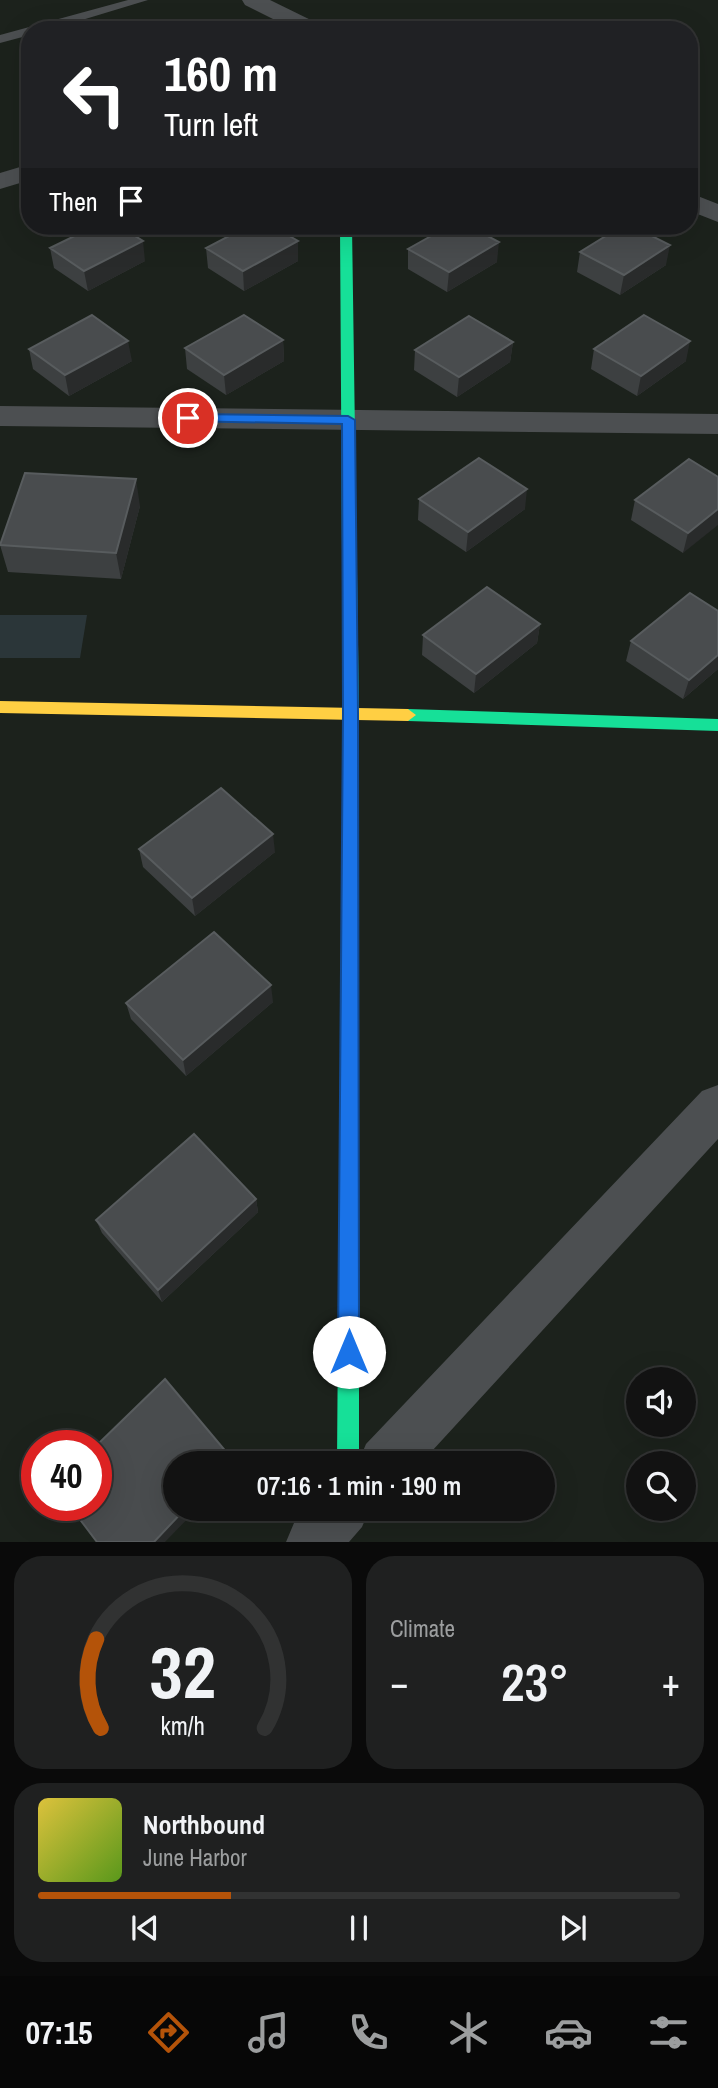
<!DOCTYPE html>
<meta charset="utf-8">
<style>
:root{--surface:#121212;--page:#1f2020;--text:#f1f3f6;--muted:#9c9e9f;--line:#313232;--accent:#b45309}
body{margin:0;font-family:"Archivo Narrow",sans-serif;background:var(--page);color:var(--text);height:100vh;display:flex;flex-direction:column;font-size:26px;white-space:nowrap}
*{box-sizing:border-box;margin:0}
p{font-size:23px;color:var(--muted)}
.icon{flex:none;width:38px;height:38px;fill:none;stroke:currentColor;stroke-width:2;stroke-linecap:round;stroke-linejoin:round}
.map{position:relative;height:1542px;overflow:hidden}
.details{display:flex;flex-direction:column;gap:14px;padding:14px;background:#0a0a0a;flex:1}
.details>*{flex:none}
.guide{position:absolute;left:21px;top:21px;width:677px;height:214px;border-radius:28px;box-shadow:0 7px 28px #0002,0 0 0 2px var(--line);background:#202124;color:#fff;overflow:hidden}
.fabs{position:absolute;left:626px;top:1367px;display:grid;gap:14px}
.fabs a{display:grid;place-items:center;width:70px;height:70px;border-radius:50%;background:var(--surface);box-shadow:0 7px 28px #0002,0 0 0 2px var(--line);font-size:35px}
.speed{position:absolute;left:21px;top:1430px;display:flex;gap:14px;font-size:35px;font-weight:700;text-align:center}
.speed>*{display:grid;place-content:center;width:91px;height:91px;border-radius:50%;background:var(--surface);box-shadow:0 7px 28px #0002,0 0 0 2px var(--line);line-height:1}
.speed .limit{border:10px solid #d22;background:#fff;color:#111}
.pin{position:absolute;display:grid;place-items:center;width:60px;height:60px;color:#fff;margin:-30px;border:4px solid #fff;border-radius:50%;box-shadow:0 2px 7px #0007}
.me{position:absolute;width:77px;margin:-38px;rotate:0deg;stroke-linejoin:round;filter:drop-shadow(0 0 5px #0008)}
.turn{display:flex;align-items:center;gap:24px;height:147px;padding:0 28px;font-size:32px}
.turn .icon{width:91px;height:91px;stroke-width:2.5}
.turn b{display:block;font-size:49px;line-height:60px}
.then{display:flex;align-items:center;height:66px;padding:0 28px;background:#0003;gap:14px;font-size:26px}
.big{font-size:52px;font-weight:600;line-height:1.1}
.details .widget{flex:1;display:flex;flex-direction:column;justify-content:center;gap:10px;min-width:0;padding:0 24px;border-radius:28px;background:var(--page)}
.details .dial{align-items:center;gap:0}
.dial svg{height:182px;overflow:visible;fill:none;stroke:var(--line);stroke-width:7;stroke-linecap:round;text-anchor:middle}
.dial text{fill:var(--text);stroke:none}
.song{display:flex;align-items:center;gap:21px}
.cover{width:84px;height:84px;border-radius:10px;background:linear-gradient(135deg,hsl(50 70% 55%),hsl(90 70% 35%))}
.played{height:7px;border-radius:4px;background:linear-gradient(90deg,var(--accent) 30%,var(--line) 30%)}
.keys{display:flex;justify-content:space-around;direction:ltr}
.heat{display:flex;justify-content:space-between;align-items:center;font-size:38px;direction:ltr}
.details .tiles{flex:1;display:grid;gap:14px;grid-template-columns:1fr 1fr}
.widget:last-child{grid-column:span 2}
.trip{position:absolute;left:163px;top:1451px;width:392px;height:70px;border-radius:35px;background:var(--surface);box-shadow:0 7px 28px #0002,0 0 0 2px var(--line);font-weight:600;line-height:70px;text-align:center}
.dock{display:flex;height:112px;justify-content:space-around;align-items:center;background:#070707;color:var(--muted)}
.dock .icon{width:49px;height:49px}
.dock .on{color:var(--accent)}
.dock b{font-size:32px;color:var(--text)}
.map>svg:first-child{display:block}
.green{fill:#1c221c;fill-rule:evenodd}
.water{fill:#2b3639}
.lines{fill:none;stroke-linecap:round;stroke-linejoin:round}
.lane{fill:#4c4f51;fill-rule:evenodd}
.street{fill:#4c4f51;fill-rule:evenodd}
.fast{fill:#16e098;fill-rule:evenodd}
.slow{fill:#ffcf43;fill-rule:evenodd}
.wall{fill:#3d4041}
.shaded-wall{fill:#292b2b}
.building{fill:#494c4e;stroke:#585c5e;stroke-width:2}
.route{fill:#1a73e8;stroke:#114b97;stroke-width:2}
</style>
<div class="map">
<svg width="718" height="1542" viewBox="0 0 718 1542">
<rect width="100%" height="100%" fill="#181818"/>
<!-- green -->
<path class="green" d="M0,0H718V1542H0ZM30,30H690V226H30ZM639,1379H684V1424H639ZM37,1446H96V1505H37ZM175,1463H542V1508H175ZM639,1463H684V1508H639Z"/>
<!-- water -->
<path class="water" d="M0,615H87L80,658H0Z"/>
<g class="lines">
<!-- lane -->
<path class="lane" d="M128,0H148L49,30H30V35L0,43V35Z"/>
<!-- street -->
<path class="street" d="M242,0H270L321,25L324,30H295L245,5Z
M30,164V180L0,189V173Z
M690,193L718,204V222L690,211Z
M0,406L718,414V434L0,426Z
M718,1085V1139L421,1463H358L366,1444L702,1091Z
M306,1508H370L362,1527L349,1542H286L294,1523Z"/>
<!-- fast -->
<path class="fast" d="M340,226H352L359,713V952L356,957L350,960L344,957L341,952L343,713Z
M408,709L718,719V731L408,721L400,715Z
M349,1191L356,1194L359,1201V1463H337L339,1201L342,1194Z"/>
<!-- slow -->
<path class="slow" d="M0,701L408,709L416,715L408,721L0,713Z
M350,944L356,947L359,952V1201L356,1208L349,1211L342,1208L339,1201L341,952L344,947Z"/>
</g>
<!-- wall -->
<path class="wall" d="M298,241V261L244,291L208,268L206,248Z
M50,248L145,261L88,291L54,268Z
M408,249L497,262L447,292L408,269Z
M580,252L666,265L620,295L577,272Z
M283,340L284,361L226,395L187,369L185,348Z
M513,342L510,362L457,397L414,370L415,350Z
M29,349L132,361L69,396L33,369Z
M594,349L686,361L637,396L591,369Z
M718,477L683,553L631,520L635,500Z
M419,499L525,509L466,552L418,520Z
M140,506L121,579L8,572L0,545Z
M718,611V669L683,699L626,661L631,641Z
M540,624L537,643L474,693L422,655L423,635Z
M139,849L275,852L195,916L143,867Z
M273,1002L186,1076L131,1019L126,1003Z
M256,1199L258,1212L162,1302L102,1233L96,1220Z"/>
<!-- shaded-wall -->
<path class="shaded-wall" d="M143,241L145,261L88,291L84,271Z
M298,241V261L244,291L243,271Z
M499,242L497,262L447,292L449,272Z
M670,245L666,265L620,295L624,275Z
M283,340L284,361L226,395L224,375Z
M128,341L132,361L69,396L65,375Z
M690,341L686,361L637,396L641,376Z
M513,342L510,362L457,397L459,377Z
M136,479L140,506L121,579L116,553Z
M527,489L525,509L466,552L468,532Z
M718,509V525L683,553L688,533Z
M540,624L537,643L474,693L476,674Z
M718,655V669L683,699L689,680Z
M273,834L275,852L195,916L192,898Z
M271,985L273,1002L186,1076L183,1060Z
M256,1199L258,1212L162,1302L158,1290Z
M186,1508H198L165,1542H154Z"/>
<!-- building -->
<path class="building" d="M95,226H119L143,241L84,271L50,248Z
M248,226H272L298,241L243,271L206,248Z
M449,226H469L499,242L449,272L408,249Z
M622,226H632L670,245L624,275L580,252Z
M92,315L128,341L65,375L29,349Z
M244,315L283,340L224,375L185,348Z
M644,315L690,341L641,376L594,349Z
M469,316L513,342L459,377L415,350Z
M479,458L527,489L468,532L419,499Z
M689,459L718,477V509L688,533L635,500Z
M25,473L136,479L116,553L0,545Z
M487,587L540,624L476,674L423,635Z
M690,593L718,611V655L689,680L631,641Z
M221,788L273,834L192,898L139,849Z
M214,932L271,985L183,1060L126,1003Z
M194,1134L256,1199L158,1290L96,1220Z
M165,1379L233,1460L230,1463H175V1508H186L154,1542H97L69,1505H96V1446Z"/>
<!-- route -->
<path class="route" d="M188,414L348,416L355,420L358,713L359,1352L356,1359L349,1362L341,1359L338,1352L343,713L342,424L183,421V415Z"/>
</svg>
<div class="fabs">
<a><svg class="icon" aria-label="sound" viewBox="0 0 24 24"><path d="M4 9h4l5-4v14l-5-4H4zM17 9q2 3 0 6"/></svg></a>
<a><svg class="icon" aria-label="search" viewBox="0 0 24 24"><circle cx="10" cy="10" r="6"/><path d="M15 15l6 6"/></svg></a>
</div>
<div class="speed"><div class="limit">40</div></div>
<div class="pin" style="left:188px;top:418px;background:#d93025"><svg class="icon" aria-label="arrive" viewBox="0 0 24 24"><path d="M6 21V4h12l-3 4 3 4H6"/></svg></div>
<svg class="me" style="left:349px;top:1352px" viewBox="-20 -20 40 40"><circle r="19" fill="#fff"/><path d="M0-13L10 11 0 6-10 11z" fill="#1a73e8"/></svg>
<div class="trip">07:16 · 1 min · 190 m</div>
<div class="guide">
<div class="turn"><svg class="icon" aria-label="left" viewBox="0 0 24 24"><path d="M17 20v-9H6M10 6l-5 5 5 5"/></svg><div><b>160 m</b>Turn left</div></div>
<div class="then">Then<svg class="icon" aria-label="arrive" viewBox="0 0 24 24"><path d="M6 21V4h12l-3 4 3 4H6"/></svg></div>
</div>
</div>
<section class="details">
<div class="tiles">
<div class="widget dial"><svg viewBox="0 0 100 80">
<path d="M14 69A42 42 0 1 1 86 69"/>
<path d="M14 69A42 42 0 0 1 12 30" stroke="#b45309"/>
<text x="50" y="56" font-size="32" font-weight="700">32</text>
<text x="50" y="72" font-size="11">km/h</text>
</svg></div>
<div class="widget"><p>Climate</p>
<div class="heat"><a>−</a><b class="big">23°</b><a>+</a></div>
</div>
<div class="widget">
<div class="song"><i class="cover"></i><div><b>Northbound</b><p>June Harbor</p></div></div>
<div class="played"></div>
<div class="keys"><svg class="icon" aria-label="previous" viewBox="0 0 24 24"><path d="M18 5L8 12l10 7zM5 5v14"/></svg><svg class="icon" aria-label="pause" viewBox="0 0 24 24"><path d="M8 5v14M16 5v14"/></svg><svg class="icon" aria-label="next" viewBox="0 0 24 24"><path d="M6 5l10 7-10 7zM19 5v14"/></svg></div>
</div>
</div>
</section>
<nav class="dock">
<b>07:15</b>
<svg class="icon on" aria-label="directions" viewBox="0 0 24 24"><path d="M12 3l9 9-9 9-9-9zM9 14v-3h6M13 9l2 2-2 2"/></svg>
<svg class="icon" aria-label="music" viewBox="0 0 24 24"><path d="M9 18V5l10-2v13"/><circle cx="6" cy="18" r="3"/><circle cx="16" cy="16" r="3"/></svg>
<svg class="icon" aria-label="phone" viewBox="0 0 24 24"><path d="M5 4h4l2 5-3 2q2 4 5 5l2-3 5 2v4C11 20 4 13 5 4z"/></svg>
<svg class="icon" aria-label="climate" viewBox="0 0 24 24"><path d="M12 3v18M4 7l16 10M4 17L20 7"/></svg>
<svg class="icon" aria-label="car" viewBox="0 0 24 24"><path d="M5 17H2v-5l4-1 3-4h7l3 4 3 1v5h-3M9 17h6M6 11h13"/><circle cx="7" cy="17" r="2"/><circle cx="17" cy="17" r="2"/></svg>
<svg class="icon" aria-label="filters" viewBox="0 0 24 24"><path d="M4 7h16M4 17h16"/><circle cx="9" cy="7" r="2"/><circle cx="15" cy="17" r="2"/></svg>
</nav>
